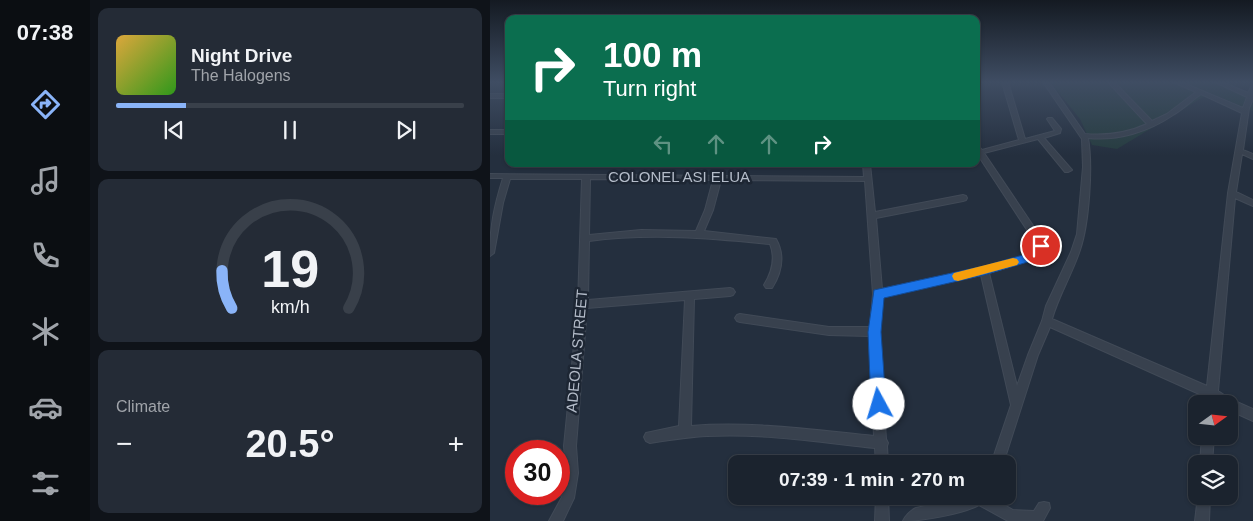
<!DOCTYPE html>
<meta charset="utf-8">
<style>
:root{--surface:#1b232e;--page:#242b36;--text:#f1f3f6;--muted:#a0a4aa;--line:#39404a;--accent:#8ab4f8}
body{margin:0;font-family:Arial,sans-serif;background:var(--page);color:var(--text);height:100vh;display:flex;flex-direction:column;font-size:19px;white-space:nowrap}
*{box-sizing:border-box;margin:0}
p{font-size:16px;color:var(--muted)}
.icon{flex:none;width:28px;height:28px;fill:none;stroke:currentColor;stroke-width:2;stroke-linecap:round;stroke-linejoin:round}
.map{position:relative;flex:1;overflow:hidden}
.details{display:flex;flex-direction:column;gap:8px;padding:8px;background:#0f1319;width:400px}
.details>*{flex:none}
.hud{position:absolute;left:15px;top:15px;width:475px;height:152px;border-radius:10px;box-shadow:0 1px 4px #0004,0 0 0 1px var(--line);background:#0b6e4f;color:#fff;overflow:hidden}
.needle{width:32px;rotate:75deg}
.buttons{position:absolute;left:698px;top:395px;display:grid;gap:10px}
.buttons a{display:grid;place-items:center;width:50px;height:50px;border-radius:10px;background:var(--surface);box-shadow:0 1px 4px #0004,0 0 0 1px var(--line);font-size:25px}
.speed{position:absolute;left:15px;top:440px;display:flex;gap:10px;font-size:25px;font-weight:700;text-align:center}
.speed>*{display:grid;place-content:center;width:65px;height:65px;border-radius:50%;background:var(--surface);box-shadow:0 1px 4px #0004,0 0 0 1px var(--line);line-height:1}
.speed .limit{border:8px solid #d22;background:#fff;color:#111}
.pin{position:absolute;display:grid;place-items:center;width:42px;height:42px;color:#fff;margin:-21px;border:2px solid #fff;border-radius:50%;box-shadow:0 1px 5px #0007}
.me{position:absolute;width:55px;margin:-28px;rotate:354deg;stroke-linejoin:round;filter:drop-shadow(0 0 4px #0008)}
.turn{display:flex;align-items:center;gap:18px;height:105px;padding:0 15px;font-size:22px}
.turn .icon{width:65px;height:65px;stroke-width:2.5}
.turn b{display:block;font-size:35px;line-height:42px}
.lanes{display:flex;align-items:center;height:48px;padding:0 15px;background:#0003;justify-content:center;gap:25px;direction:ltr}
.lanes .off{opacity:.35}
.big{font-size:38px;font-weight:700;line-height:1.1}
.details .card{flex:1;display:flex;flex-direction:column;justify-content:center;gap:8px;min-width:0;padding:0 18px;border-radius:10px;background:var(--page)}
.details .dial{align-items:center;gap:0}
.dial svg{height:130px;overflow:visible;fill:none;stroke:var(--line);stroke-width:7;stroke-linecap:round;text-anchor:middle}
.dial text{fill:var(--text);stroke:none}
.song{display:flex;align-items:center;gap:15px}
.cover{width:60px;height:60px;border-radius:8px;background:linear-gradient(135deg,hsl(40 70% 55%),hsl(110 70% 35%))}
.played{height:5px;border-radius:2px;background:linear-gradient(90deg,var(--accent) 20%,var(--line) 20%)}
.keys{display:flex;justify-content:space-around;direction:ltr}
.heat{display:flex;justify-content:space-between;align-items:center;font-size:28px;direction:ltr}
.trip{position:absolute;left:238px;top:455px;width:288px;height:50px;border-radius:10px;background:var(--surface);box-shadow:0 1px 4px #0004,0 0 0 1px var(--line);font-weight:700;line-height:50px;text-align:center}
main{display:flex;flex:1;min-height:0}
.tabs{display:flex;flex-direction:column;width:90px;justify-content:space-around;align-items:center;background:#0b0e12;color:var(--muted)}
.tabs .icon{width:35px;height:35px}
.tabs .on{color:var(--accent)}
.tabs b{font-size:22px;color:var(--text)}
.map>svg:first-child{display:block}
.green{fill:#263c3f}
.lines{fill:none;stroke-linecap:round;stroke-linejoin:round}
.minor-casing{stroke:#414a57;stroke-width:2}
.minor{fill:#38414e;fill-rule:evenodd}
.route{fill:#1a73e8;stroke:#114b97}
.slow{fill:#f59e0b}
.labels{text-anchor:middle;stroke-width:5;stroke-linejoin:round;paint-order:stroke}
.street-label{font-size:15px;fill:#b4bcc9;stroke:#1d2633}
</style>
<main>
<nav class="tabs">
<b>07:38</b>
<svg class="icon on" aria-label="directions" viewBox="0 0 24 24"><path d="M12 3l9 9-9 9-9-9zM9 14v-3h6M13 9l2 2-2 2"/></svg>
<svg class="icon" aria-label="music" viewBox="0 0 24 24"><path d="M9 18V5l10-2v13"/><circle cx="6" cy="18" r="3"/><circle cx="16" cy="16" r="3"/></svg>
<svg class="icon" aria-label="phone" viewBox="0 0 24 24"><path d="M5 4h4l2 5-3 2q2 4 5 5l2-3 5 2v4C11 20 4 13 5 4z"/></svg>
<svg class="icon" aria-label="climate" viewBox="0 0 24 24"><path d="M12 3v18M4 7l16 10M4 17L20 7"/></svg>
<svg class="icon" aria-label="car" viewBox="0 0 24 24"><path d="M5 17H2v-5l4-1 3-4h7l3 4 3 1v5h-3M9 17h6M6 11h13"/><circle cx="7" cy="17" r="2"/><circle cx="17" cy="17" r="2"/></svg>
<svg class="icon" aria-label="filters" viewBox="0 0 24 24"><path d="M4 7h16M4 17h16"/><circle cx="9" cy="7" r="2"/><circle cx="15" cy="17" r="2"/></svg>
</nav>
<section class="details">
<div class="card">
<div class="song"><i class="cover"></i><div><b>Night Drive</b><p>The Halogens</p></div></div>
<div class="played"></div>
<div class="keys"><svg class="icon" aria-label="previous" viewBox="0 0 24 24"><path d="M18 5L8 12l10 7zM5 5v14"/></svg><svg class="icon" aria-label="pause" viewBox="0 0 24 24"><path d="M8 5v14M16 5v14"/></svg><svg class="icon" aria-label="next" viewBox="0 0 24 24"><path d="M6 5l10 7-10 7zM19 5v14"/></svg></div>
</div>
<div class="card dial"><svg viewBox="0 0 100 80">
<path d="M14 69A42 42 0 1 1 86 69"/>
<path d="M14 69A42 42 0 0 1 8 46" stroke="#8ab4f8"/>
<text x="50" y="56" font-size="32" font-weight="700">19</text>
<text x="50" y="72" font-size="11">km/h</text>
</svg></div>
<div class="card"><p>Climate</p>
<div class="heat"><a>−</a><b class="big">20.5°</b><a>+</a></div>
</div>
</section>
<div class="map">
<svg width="763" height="521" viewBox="0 0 763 521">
<rect width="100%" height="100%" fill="#242f3e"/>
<!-- green -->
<path class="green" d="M560,82H722L763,100V111L720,93L627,149L602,145L590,119Z"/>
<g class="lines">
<!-- minor casing -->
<g class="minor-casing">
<path id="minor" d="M512,82H518L535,139L565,131L557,119L558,118H562L571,129L570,133L554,138L582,170L578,172H575L548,139L494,153L550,236L555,246L552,254L547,258L499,273L527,386L538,355L552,321L556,306L581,252L587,234L593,167L592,139L553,82H559L595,134C617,136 637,133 657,124L618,82H624L662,121L677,114L706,92L683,82H691L753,108L757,97L725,82H732L758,93L761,87L763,86V99L759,108L753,150L763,154V159L752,154L746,192L763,200V206L745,198L728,391L740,399L763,409V421L739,410V404H715L716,397L560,327L548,355L513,464H501L521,405L491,275L392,297L389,332L396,439L398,443L397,446L398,464H386L385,448C329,442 273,433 217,436C198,437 179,440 160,443L156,441L154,437L156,433L189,426L195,300L97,308L86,446L88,473L84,498L73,521H59L72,497L76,473L74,446L88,304L92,179H20L13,203L4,253L0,256C0,226 4,207 13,178H0V174L374,177L373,164H380L385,212L473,195L476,196L477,198L476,200L473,201L386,218L392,289L494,267L541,254L545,250L547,246L543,239L486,152V144L488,145L492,150L529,140ZM711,94L752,113L738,193L717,386L562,319C569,295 582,274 590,250C599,224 603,166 598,138C628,141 658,132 683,115C693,109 701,101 711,94ZM100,179L223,180L215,210L206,231L151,230L99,235ZM231,180L375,181L383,294L380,327H339L250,314L247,315L245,318L247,321L250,322L339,335L379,336L384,436C324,430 262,421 201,426L204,299L240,296L243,295L245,292L243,289L240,288L98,300L99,241C160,233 219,238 280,244C286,259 282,272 274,285L276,288H282C292,272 295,255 286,239L214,231L223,210Z
M0,94H19V98H0Z
M0,130H19V134H0Z
M712,436H724L722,464H710Z
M386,496H398L399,521H385Z
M480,496H499L523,510L544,511L549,503L554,502L559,503L560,508L553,521H518L489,505C472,514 432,521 413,521C416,515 420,511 426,508Z
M708,496H720L719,521H705Z"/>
</g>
<!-- minor -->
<use href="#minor" class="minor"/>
</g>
<!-- sky -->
<linearGradient id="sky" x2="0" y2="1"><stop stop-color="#141a22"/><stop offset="0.53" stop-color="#3f4d63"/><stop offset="1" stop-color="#3f4d63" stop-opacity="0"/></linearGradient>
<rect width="763" height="155" fill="url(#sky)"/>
<!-- route -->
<path class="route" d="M551,242L556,246L553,256L548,259L494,275L394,298L391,332L396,404L394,410L389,412L383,410L381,404L378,332L384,290L494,266L540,253L544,250L547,243Z"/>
<!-- slow -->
<path class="slow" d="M523,258L527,259L529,262L527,265L468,281L464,280L462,276L464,273L468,272Z"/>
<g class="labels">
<!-- street labels -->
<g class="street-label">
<text x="189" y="182">COLONEL ASI ELUA</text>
<text transform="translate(87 351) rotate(-85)" y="5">ADEOLA STREET</text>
</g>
</g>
</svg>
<div class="buttons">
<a><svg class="needle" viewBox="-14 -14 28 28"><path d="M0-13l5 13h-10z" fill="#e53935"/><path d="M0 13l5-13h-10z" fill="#a0a4aa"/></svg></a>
<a><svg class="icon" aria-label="layers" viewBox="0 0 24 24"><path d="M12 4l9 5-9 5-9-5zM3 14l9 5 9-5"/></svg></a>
</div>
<div class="speed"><div class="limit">30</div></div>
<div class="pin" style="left:551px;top:246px;background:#d93025"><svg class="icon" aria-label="arrive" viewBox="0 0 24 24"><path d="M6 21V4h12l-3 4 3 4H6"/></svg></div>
<svg class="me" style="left:389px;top:404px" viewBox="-20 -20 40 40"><circle r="19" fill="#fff"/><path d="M0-13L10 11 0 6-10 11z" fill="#1a73e8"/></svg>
<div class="trip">07:39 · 1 min · 270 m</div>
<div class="hud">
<div class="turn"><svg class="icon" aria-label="right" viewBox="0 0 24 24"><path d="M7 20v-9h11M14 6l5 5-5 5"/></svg><div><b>100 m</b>Turn right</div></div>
<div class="lanes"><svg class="icon off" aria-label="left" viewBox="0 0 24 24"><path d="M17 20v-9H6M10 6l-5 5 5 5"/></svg><svg class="icon off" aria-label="ahead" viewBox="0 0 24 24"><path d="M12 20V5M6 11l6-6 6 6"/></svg><svg class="icon off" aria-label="ahead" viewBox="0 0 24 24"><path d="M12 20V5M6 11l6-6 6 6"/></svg><svg class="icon" aria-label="right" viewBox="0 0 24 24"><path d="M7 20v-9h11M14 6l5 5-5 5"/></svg></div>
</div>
</div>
</main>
